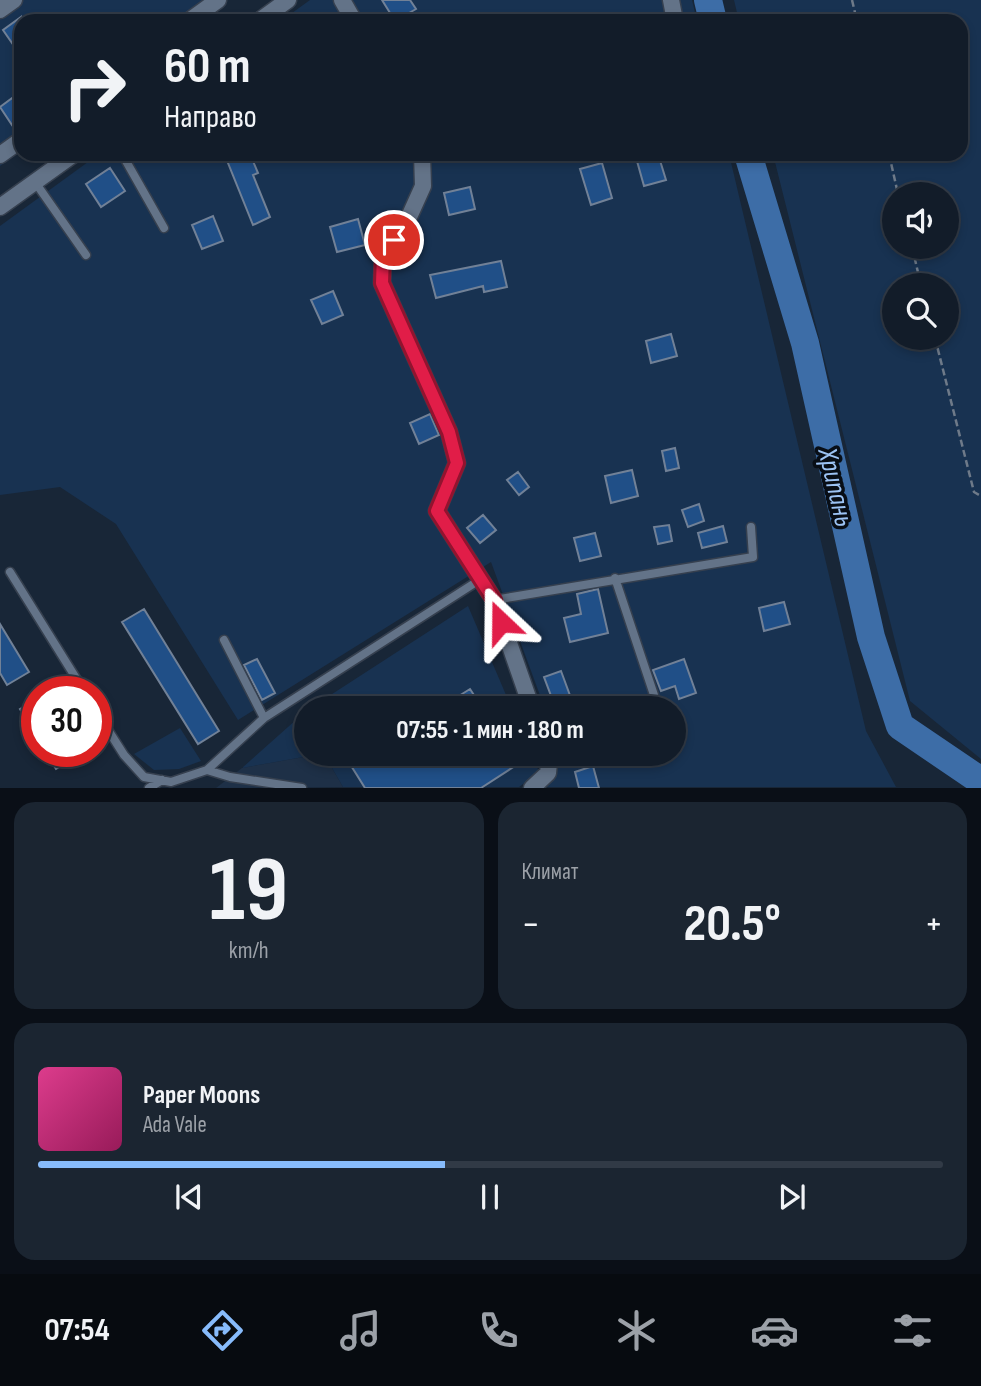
<!DOCTYPE html>
<html lang="ru">
<meta charset="utf-8">
<style>
:root{--surface:#121c29;--page:#1b2531;--text:#f1f3f6;--muted:#9ca1a8;--line:#313a46;--accent:#87bbfb}
body{margin:0;font-family:"Sofia Sans Condensed",sans-serif;background:var(--page);color:var(--text);height:100vh;display:flex;flex-direction:column;font-size:26px;white-space:nowrap}
*{box-sizing:border-box;margin:0}
p{font-size:23px;color:var(--muted)}
.icon{flex:none;width:38px;height:38px;fill:none;stroke:currentColor;stroke-width:2;stroke-linecap:round;stroke-linejoin:round}
.map{position:relative;height:788px;overflow:hidden}
.sheet{display:flex;flex-direction:column;gap:14px;padding:14px;background:#0a0f17;flex:1}
.sheet>*{flex:none}
.top-card{position:absolute;left:14px;top:14px;width:954px;height:147px;border-radius:21px;box-shadow:0 4px 10px #0003,0 0 0 2px var(--line);background:#121c29;color:var(--text);overflow:hidden}
.controls{position:absolute;left:882px;top:182px;display:grid;gap:14px}
.controls a{display:grid;place-items:center;width:77px;height:77px;border-radius:50%;background:var(--surface);box-shadow:0 4px 10px #0003,0 0 0 2px var(--line);font-size:35px}
.speed{position:absolute;left:21px;top:676px;display:flex;gap:14px;font-size:35px;font-weight:700;text-align:center}
.speed>*{display:grid;place-content:center;width:91px;height:91px;border-radius:50%;background:var(--surface);box-shadow:0 4px 10px #0003,0 0 0 2px var(--line);line-height:1}
.speed .limit{border:10px solid #d22;background:#fff;color:#111}
.pin{position:absolute;display:grid;place-items:center;width:60px;height:60px;color:#fff;margin:-30px;border:4px solid #fff;border-radius:50%;box-shadow:0 2px 7px #0007}
.me{position:absolute;width:77px;margin:-38px;rotate:337deg;stroke-linejoin:round;filter:drop-shadow(0 0 5px #0008)}
.turn{display:flex;align-items:center;gap:24px;height:147px;padding:0 35px;font-size:32px}
.turn .icon{width:91px;height:91px;stroke-width:2.5}
.turn b{display:block;font-size:49px;line-height:60px}
.big{font-size:52px;font-weight:700;line-height:1.1}
.sheet .card{flex:1;display:flex;flex-direction:column;justify-content:center;gap:10px;min-width:0;padding:0 24px;border-radius:21px;background:var(--page)}
.sheet .dial{align-items:center;gap:0}
.dial b{font-size:91px;line-height:1}
.song{display:flex;align-items:center;gap:21px}
.cover{width:84px;height:84px;border-radius:10px;background:linear-gradient(135deg,hsl(330 70% 55%),hsl(330 70% 35%))}
.played{height:7px;border-radius:4px;background:linear-gradient(90deg,var(--accent) 45%,var(--line) 45%)}
.keys{display:flex;justify-content:space-around;direction:ltr}
.heat{display:flex;justify-content:space-between;align-items:center;font-size:38px;direction:ltr}
.sheet .tiles{flex:1;display:grid;gap:14px;grid-template-columns:1fr 1fr}
.card:last-child{grid-column:span 2}
.trip{position:absolute;left:294px;top:696px;width:392px;height:70px;border-radius:35px;background:var(--surface);box-shadow:0 4px 10px #0003,0 0 0 2px var(--line);font-weight:700;line-height:70px;text-align:center}
.tabs{display:flex;height:112px;justify-content:space-around;align-items:center;background:#070b10;color:var(--muted)}
.tabs .icon{width:49px;height:49px}
.tabs .current{color:var(--accent)}
.tabs b{font-size:32px;color:var(--text)}
.map>svg:first-child{display:block}
.built{fill:#1e3047}
.green{fill:#183251;fill-rule:evenodd}
.lines{fill:none;stroke-linecap:round;stroke-linejoin:round}
.river{stroke:#3d6da7;stroke-width:28}
.building{fill:#204f87;stroke:#718197;stroke-width:2}
.service-casing{stroke:#36404f;stroke-width:11}
.minor-casing{stroke:#36404f;stroke-width:19}
.path{stroke:#6e7a89;stroke-width:2.5;stroke-dasharray:7 3.5;stroke-linecap:butt}
.service{stroke:#637388;stroke-width:8}
.minor{stroke:#637388;stroke-width:16}
.route-casing{stroke:#92132f;stroke-width:18}
.route{stroke:#e11d48;stroke-width:12}
.labels{text-anchor:middle;stroke-width:7;stroke-linejoin:round;paint-order:stroke}
.water-label{font-size:28px;font-style:italic;fill:#9cc3f4;stroke:#080e16}
</style>
<div class="map">
<svg width="981" height="788" viewBox="0 0 981 788">
<rect width="100%" height="100%" fill="#182637"/>
<!-- built -->
<path class="built" d="M320,754H324L343,787L216,788L242,768Z"/>
<!-- green -->
<path class="green" d="M0,0H226L198,21H21V151L0,166Z
M310,0H692L697,21H281Z
M734,0H981V759L910,701L773,154H961V21H739ZM947,194V247H894V194ZM894,285H947V338H894Z
M99,154H729L866,731L896,787H544L558,754H674V709H545L491,562L238,720L116,524L60,487L0,495V226Z
M468,606L512,709H309Z
M306,711V754H320L242,768Z
M180,728L201,761L179,769L154,770L134,754Z
M324,754H532L539,772L519,787H343Z"/>
<g class="lines">
<!-- river -->
<path class="river" d="M708,0L713,21
M748,154L805,343L871,637L900,726L981,781"/>
</g>
<!-- building -->
<path class="building" d="M382,0H410L416,9L395,21Z
M21,17V56L3,30Z
M15,96L21,104V119L12,125L0,107Z
M236,154H250L258,173L253,175L270,217L253,225L226,158Z
M635,154H658L666,180L644,186Z
M602,163L612,198L591,205L580,169Z
M110,168L125,191L101,207L86,184Z
M470,187L475,209L449,215L444,193Z
M213,216L223,241L202,249L192,225Z
M358,219L365,245L337,252L330,227Z
M501,261L507,287L484,292L483,286L436,298L430,275Z
M333,291L343,315L322,324L311,300Z
M671,334L677,356L651,363L646,341Z
M430,414L439,435L419,444L410,423Z
M675,448L679,468L666,471L662,451Z
M632,470L638,496L611,503L605,476Z
M518,472L529,487L519,495L507,480Z
M699,504L704,521L688,527L682,510Z
M483,515L496,530L480,543L467,528Z
M669,525L672,541L658,544L654,527Z
M723,526L727,542L702,548L698,533Z
M595,533L601,556L580,561L574,538Z
M598,589L608,633L570,642L564,618L581,614L577,594Z
M784,602L790,624L764,631L759,608Z
M144,609L219,731L198,744L122,622Z
M0,624L29,672L7,685L0,673Z
M257,659L275,693L262,700L244,665Z
M684,659L696,693L679,699L675,686L661,691L653,670Z
M561,671L575,709H556L544,677Z
M470,689L483,709H438Z
M37,699V737L20,709Z
M45,751H86L56,769Z
M365,754H511L518,764L481,788H365L350,764Z
M593,766L599,788H579L575,772Z"/>
<g class="lines">
<!-- service casing -->
<g class="service-casing">
<path id="service" d="M122,154L164,228
M35,182L86,255
M10,572L84,691
M615,578L654,695
M494,600L753,557L751,527
M224,640L264,718
M96,711L124,755L144,777L171,782L207,770L264,718L481,579
M207,770L230,777L302,788
M149,788L162,780"/>
</g>
<!-- minor casing -->
<g class="minor-casing">
<path id="minor" d="M342,0L354,21
M671,0L675,21
M0,10L14,0
M189,21L218,0
M259,21L288,0
M422,154L423,186L405,226L383,255L382,283L449,432L457,463L437,511L494,600L532,709
M0,155L21,140
M0,207L74,154
M532,788L548,773L550,754"/>
</g>
<!-- path -->
<path class="path" d="M852,0L857,21
M889,154L898,194
M912,247L921,285
M935,338L974,492L981,496"/>
<!-- service -->
<use href="#service" class="service"/>
<!-- minor -->
<use href="#minor" class="minor"/>
</g>
<g class="lines">
<!-- route casing -->
<g class="route-casing">
<path id="route" d="M394,240L383,255L382,283L449,432L457,463L437,511L494,600L501,622"/>
</g>
<!-- route -->
<use href="#route" class="route"/>
</g>
<g class="labels">
<!-- water labels -->
<g class="water-label">
<text transform="translate(837 487) rotate(77)" y="10">Хрипань</text>
</g>
</g>
</svg>
<div class="controls">
<a><svg class="icon" aria-label="sound" viewBox="0 0 24 24"><path d="M4 9h4l5-4v14l-5-4H4zM17 9q2 3 0 6"/></svg></a>
<a><svg class="icon" aria-label="search" viewBox="0 0 24 24"><circle cx="10" cy="10" r="6"/><path d="M15 15l6 6"/></svg></a>
</div>
<div class="speed"><div class="limit">30</div></div>
<div class="pin" style="left:394px;top:240px;background:#d93025"><svg class="icon" aria-label="arrive" viewBox="0 0 24 24"><path d="M6 21V4h12l-3 4 3 4H6"/></svg></div>
<svg class="me" style="left:501px;top:622px" viewBox="-20 -20 40 40"><path d="M0-17L14 15 0 8-14 15z" fill="#e11d48" stroke="#fff" stroke-width="4"/></svg>
<div class="trip">07:55 · 1 мин · 180 m</div>
<div class="top-card">
<div class="turn"><svg class="icon" aria-label="right" viewBox="0 0 24 24"><path d="M7 20v-9h11M14 6l5 5-5 5"/></svg><div><b>60 m</b>Направо</div></div>
</div>
</div>
<section class="sheet">
<div class="tiles">
<div class="card dial"><b>19</b><p>km/h</p></div>
<div class="card"><p>Климат</p>
<div class="heat"><a>−</a><b class="big">20.5°</b><a>+</a></div>
</div>
<div class="card">
<div class="song"><i class="cover"></i><div><b>Paper Moons</b><p>Ada Vale</p></div></div>
<div class="played"></div>
<div class="keys"><svg class="icon" aria-label="previous" viewBox="0 0 24 24"><path d="M18 5L8 12l10 7zM5 5v14"/></svg><svg class="icon" aria-label="pause" viewBox="0 0 24 24"><path d="M8 5v14M16 5v14"/></svg><svg class="icon" aria-label="next" viewBox="0 0 24 24"><path d="M6 5l10 7-10 7zM19 5v14"/></svg></div>
</div>
</div>
</section>
<nav class="tabs">
<b>07:54</b>
<svg class="icon current" aria-label="directions" viewBox="0 0 24 24"><path d="M12 3l9 9-9 9-9-9zM9 14v-3h6M13 9l2 2-2 2"/></svg>
<svg class="icon" aria-label="music" viewBox="0 0 24 24"><path d="M9 18V5l10-2v13"/><circle cx="6" cy="18" r="3"/><circle cx="16" cy="16" r="3"/></svg>
<svg class="icon" aria-label="phone" viewBox="0 0 24 24"><path d="M5 4h4l2 5-3 2q2 4 5 5l2-3 5 2v4C11 20 4 13 5 4z"/></svg>
<svg class="icon" aria-label="climate" viewBox="0 0 24 24"><path d="M12 3v18M4 7l16 10M4 17L20 7"/></svg>
<svg class="icon" aria-label="car" viewBox="0 0 24 24"><path d="M5 17H2v-5l4-1 3-4h7l3 4 3 1v5h-3M9 17h6M6 11h13"/><circle cx="7" cy="17" r="2"/><circle cx="17" cy="17" r="2"/></svg>
<svg class="icon" aria-label="filters" viewBox="0 0 24 24"><path d="M4 7h16M4 17h16"/><circle cx="9" cy="7" r="2"/><circle cx="15" cy="17" r="2"/></svg>
</nav>
